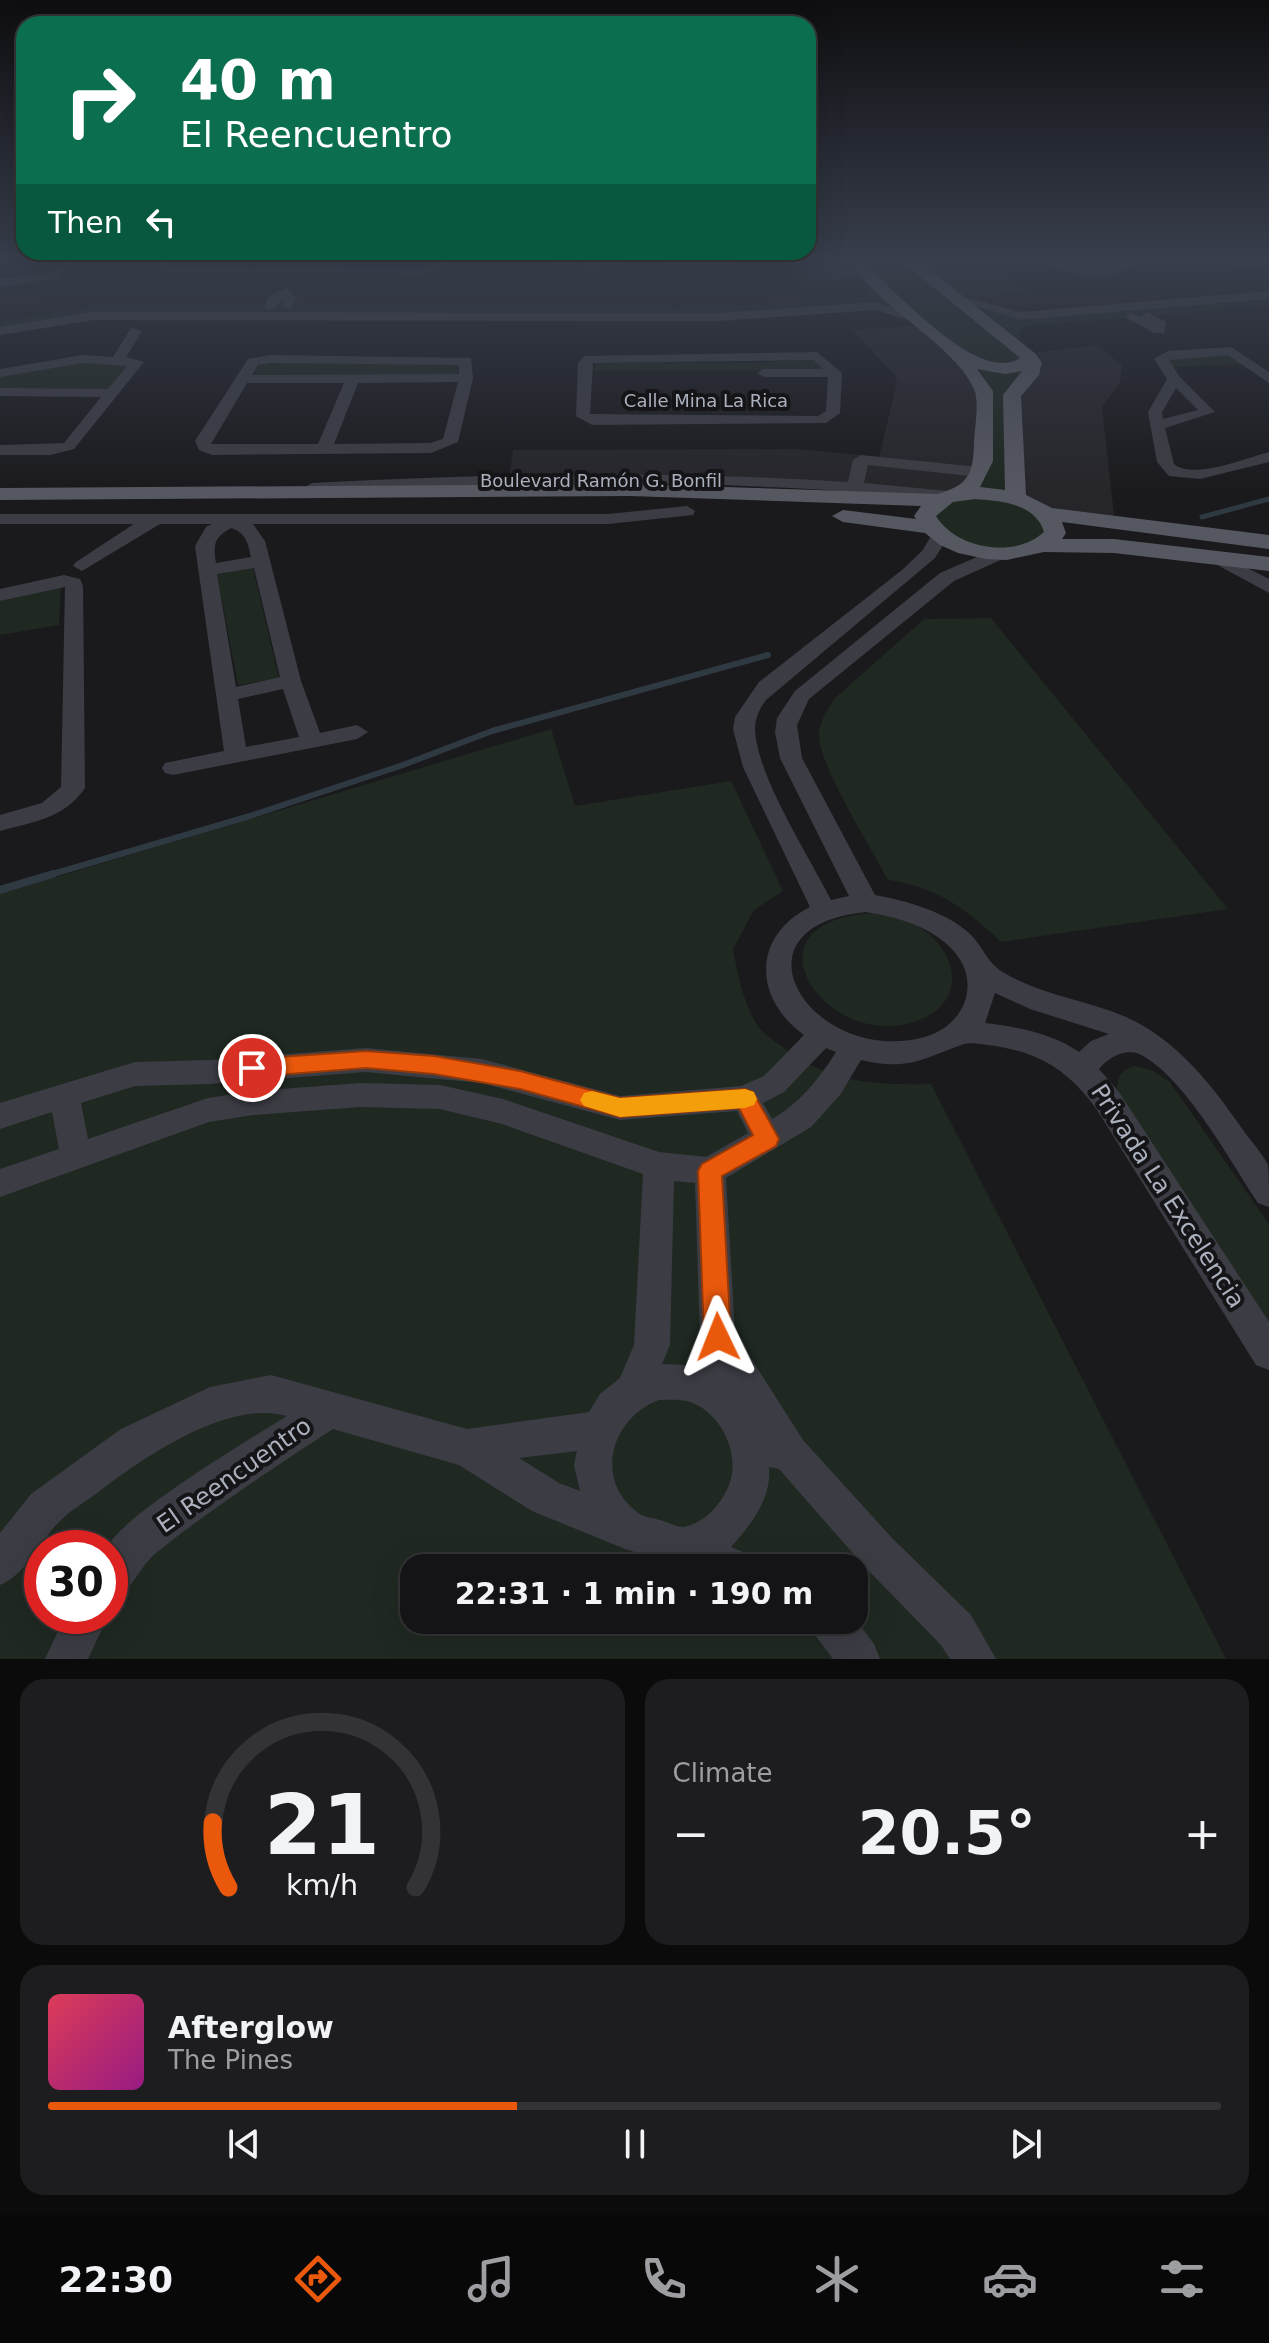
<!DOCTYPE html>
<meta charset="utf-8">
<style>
:root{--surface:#141416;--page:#1d1d1f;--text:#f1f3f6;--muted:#9d9ea1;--line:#333335;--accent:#ea580c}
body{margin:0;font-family:"DejaVu Sans",sans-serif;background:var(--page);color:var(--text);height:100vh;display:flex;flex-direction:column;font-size:30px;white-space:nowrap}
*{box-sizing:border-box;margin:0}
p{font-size:26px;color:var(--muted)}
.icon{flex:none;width:44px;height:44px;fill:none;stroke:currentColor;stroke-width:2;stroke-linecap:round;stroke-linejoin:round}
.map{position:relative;height:1659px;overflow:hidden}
.side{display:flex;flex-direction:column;gap:20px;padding:20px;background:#0b0b0c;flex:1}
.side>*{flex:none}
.banner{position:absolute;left:16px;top:16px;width:800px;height:244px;border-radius:24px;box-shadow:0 8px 32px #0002,0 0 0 2px var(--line);background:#0b6e4f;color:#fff;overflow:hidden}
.speed{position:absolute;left:24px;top:1530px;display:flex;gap:16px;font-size:40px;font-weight:700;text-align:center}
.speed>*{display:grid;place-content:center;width:104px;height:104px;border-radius:50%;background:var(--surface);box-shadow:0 8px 32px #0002,0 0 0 2px var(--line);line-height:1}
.speed .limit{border:12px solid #d22;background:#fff;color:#111}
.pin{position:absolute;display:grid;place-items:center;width:68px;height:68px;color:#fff;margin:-34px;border:4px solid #fff;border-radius:50%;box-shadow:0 2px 8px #0007}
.me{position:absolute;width:88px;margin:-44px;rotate:358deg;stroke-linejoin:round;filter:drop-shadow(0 0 6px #0008)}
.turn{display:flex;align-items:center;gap:28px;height:168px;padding:0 32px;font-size:36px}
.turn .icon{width:104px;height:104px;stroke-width:2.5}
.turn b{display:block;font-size:56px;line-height:68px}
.then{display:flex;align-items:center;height:76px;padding:0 32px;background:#0003;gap:16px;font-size:30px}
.big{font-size:60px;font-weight:800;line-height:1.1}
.side .card{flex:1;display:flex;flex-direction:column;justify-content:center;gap:12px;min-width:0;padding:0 28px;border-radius:24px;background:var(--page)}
.side .dial{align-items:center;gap:0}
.dial svg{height:208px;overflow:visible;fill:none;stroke:var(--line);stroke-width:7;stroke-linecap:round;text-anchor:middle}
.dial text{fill:var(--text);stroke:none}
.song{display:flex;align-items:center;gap:24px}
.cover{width:96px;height:96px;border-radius:12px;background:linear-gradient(135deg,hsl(350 70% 55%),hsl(310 70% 35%))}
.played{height:8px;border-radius:4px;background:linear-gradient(90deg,var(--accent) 40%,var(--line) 40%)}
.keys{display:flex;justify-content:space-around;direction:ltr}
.heat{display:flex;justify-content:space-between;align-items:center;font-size:44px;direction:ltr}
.side .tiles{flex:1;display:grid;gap:20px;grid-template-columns:1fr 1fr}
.card:last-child{grid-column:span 2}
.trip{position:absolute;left:400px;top:1554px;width:468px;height:80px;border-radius:24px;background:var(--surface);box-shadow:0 8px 32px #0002,0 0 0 2px var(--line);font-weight:800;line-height:80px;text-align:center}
.tabs{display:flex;height:128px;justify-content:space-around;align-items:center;background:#080809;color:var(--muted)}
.tabs .icon{width:56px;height:56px}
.tabs .active{color:var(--accent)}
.tabs b{font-size:36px;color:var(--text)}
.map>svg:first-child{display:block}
.built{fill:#26262a}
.green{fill:#1f2821;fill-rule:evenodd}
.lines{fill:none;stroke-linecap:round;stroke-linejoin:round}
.stream-far2{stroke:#2e3942;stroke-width:5}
.stream-far1{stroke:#2e3942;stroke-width:6}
.stream{stroke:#2e3942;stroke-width:8}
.minor{fill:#3c3d44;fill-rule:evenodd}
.major{fill:#565861;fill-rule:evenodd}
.route{fill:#ea580c;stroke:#983908;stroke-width:2}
.slow{fill:#f59e0b}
.labels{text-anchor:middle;stroke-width:8;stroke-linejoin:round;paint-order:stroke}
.far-street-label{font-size:18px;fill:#abb0bd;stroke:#151518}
.near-street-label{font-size:24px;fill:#abb0bd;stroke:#151518}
</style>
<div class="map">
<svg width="1269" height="1659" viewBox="0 0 1269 1659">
<rect width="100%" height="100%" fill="#1a1a1d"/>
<!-- built -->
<path class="built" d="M791,259H860L869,276L802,281L792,269Z
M901,259H981L1028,293L956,298L915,265Z
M924,325L976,377L983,461L963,494L794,482L509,481L513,450L798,449L879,457L897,382L895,375L852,330Z
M1099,345L1122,366L1120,382L1102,407L1115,524L1016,499L1012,395L1026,379L1043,368L1037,352Z"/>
<!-- green -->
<path class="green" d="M283,259H344L338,270L258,269L265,262Z
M860,259H901L915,265L960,300L1010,315L1269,295V306L1023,326C1016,340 1020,349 1026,362L1012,396L1016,499L1033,506L1049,542L976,551L925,516L976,479L984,391L915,318L876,306L739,316H93L0,331V321L97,306L712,307L854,298L866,296L873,281L862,268Z
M1228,352L1246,364L1170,367L1165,358Z
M815,358L824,370H595L596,363H758Z
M83,359L137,362L112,393L0,392V373Z
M261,362L459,363L457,375H254Z
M252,564L279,678L238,685L216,570Z
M61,587L59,625L0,635V601Z
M991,618L1228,909L1001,942C968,910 935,886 888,880C873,851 816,761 819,733C820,721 827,710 834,699L924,619Z
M551,729L575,806L731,781L783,891L754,910L733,949C738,975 743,1002 757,1025C762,1033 772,1039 780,1045C829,1083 871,1085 931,1084L1226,1659H0V894ZM42,1548H110V1616H42ZM414,1568H854V1620H414Z
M873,913C889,916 905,919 919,927C959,951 967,1002 919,1020C828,1056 734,921 873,913Z
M1135,1066L1151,1070L1169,1081L1269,1224V1328L1117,1093C1117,1077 1119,1071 1135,1066Z"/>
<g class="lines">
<!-- stream-far2 -->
<path class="stream-far2" d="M1202,517L1269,499"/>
<!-- stream-far1 -->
<path class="stream-far1" d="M46,876L250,816L403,765L492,731L768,655"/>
<!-- stream -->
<path class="stream" d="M0,890L53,874"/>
<!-- minor -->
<path class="minor" d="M64,259H76L59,278L0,287V279L51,273Z
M163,259H175L170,267L424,268L434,265L436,259H448L443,269L424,274L167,273L157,266Z
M548,259L592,265L577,259L646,265L698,259H739L729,267L646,271L604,267L599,272L557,268Z
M1038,259C1056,258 1072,266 1090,266C1108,267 1125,259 1142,259V262C1117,280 1063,278 1038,259Z
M1218,259L1269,260V266L1236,267Z
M287,288L297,298L291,309L281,306L285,298L274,309H266L264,306L270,295Z
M1269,291V299L1021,320L954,300L960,296L1021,312Z
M876,302L921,318L915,322L875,310L719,321L93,320L0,335V327L93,312L719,313Z
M1147,312L1166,322L1164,333H1154L1125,317L1131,313L1141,317Z
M131,328L142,331L126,357L144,362L74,449L51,455H0V445L64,443L101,397L0,396V388L108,389L127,366L83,363L0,377V369L83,355L113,357Z
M1231,347L1269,372V383L1228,355L1169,360L1179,376L1215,412L1165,428L1174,464C1194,480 1246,458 1269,452V462L1200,479L1169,476L1157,462L1148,412L1167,379L1154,359L1168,351ZM1176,388L1198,410L1163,419L1162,412Z
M817,352L842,373L840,413L826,423L592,425L576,416L578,363L584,356ZM814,360L823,369H764L757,373L764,377H828L826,411L818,416L590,414L593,363Z
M270,355L471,358L473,378L458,442L431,453L212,455L199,450L195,441L248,359ZM270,363L459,365V374L252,375L258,365ZM458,382L443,439L430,443L334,444L358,383ZM247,383H344L318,444H211Z
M861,455L979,467L987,472L979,477L868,465L864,483L959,492L961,496L953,501C742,477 524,482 312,493L304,488L312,483C490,474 670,470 848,482L853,460Z
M687,506L695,511L693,515L608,524H253L265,541L301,681L320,733L357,725L368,732L357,739L173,775L165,773L162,768L165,763L224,751L195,546L206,527L212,524H160L82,571L73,566L76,562L134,524H0V514H608ZM231,528C246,533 248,543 251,557L216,563C213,545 214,537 231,528ZM254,568L280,677L236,687L217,574ZM283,689L299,737L246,747L238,699Z
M939,532L948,537L935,558L766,700C760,708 755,718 755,729C757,777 809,856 831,900L849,896L780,758L775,732L777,718L795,691L940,573L993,550H1005L1008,554L1005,558L954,581L809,699L797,725L802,758L875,895C907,901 945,911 970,934C985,949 986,963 1006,974C1044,996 1086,1000 1126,1017C1177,1040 1212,1085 1243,1130C1251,1141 1262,1153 1268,1165C1269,1175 1269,1195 1269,1207L1258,1203C1231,1162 1186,1080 1143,1056C1128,1047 1110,1056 1099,1069L1119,1092L1269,1322V1370L1256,1365L1097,1110C1070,1072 1041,1053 995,1046C986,1045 972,1042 964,1044C921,1059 910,1071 861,1060L840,1095L811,1127L726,1178L735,1333L803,1440L892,1538L971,1615L996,1659H950L941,1645L864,1566L779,1469L769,1467C772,1498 751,1525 731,1547L748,1554L754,1568H685L625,1549L532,1511L459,1465L333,1429C272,1469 212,1508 156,1553C137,1569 133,1592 110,1601C110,1587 107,1557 108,1548C113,1521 258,1434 287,1416C227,1399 143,1458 97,1493C85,1502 69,1511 58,1523C38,1543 27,1574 0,1585V1533L31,1494L121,1429L210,1387L271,1375L467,1429L589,1412L600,1394L620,1378L634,1345L643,1174L502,1124L440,1109L360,1107L253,1115L209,1122L0,1197V1169L59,1149L52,1112L0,1129V1103L135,1062L210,1060L366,1048L482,1059L620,1096L741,1086L764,1076L804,1035C753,998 752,936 810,907L743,767L733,729L735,717L759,682L902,570L922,551L933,533ZM866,912C896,917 926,925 949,946C985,980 965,1028 921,1038C809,1064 724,926 866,912ZM995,993L1030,1009L1109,1034L1091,1041L1079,1052C1052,1033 1017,1027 985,1023ZM826,1048L836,1052C819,1079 800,1103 772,1119L763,1103L784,1092ZM366,1072L482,1083L620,1120L737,1111L748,1133L706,1157L659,1152L503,1099L440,1085L360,1083L253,1091L208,1098L88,1139L81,1103L135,1086L210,1084ZM674,1181L695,1183L700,1337L697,1369L686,1365L662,1364L670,1345ZM659,1400C669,1400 680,1399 690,1402C720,1412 740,1452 730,1482C724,1501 705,1524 683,1527C677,1527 667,1522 660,1520C653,1518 642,1517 637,1512C593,1479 612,1417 659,1400ZM577,1451L574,1465L580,1491L559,1483L519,1458Z
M1216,552L1269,579V593L1210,561L1207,557Z
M64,575L80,579L83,586L85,788C65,818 33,822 0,831V815L42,803L61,787L65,587L0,601V589Z
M65,1616H108L88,1659H45Z
M854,1618L874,1644L880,1659H833L815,1635L809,1620Z"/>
<!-- major -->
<path class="major" d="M853,259H867L869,267L879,278C907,302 982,384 1020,358L910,268L894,259L920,262L1036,354L1042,363L1039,375L1021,396L1026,495L1052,508L1269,535V549L1062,522L1066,533L1062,539H1114L1269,557V571L1114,553L1044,552L1007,560L986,559L958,553L940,545L925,533L843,522L832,516L843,510L916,519L914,516L921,506L630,496L0,500V488L630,484L938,494C967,485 973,476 974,445C974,430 980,403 974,389C955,343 861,297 853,259ZM977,369L1005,374L1022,371L1003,395L1005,490L980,487L993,461V391ZM975,499C1001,501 1035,503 1044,532C1015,559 956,549 936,516L953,502Z"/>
</g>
<!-- sky -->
<linearGradient id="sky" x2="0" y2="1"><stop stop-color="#0e0e10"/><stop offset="0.53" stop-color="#383e4c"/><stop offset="1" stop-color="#383e4c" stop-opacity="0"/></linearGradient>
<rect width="1269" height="491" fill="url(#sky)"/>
<!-- route -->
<path class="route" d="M366,1051L434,1056L520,1071L620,1098L745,1089L753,1092L779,1139L776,1146L722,1176L731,1337L727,1346L718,1350L708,1346L704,1337L698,1171L702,1164L753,1135L739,1108L620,1117L520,1089L434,1074L366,1068L252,1077L244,1074L241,1068L244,1062L252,1059Z"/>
<!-- slow -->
<path class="slow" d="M745,1089L754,1092L757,1099L754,1105L745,1108L620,1117L584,1106L580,1100L584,1093L592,1091L620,1098Z"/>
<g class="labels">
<!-- far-street labels -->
<g class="far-street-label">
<text x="706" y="407">Calle Mina La Rica</text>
<text x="601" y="487">Boulevard Ramón G. Bonfil</text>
</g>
<!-- near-street labels -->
<g class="near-street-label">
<text transform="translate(1168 1196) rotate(57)" y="8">Privada La Excelencia</text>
<text transform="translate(234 1475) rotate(-35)" y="8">El Reencuentro</text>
</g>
</g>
</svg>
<div class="speed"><div class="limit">30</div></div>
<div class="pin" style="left:252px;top:1068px;background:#d93025"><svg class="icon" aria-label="arrive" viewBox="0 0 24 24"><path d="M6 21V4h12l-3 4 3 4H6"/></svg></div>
<svg class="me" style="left:718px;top:1337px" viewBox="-20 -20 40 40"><path d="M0-17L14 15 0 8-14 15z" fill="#ea580c" stroke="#fff" stroke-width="4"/></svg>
<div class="trip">22:31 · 1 min · 190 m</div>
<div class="banner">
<div class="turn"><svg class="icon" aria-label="right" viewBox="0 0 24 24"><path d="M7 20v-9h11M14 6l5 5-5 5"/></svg><div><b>40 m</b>El Reencuentro</div></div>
<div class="then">Then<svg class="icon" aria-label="left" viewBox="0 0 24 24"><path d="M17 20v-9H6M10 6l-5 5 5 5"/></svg></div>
</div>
</div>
<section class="side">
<div class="tiles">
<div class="card dial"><svg viewBox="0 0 100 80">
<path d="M14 69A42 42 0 1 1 86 69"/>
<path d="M14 69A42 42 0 0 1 8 44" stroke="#ea580c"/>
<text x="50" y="56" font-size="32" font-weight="700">21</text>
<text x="50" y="72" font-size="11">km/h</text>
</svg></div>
<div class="card"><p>Climate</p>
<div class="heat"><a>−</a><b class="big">20.5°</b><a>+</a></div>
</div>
<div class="card">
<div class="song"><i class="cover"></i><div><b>Afterglow</b><p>The Pines</p></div></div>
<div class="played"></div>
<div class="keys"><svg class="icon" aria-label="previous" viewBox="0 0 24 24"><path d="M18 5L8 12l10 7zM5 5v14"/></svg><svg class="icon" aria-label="pause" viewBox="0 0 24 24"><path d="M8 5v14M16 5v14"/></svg><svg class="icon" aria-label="next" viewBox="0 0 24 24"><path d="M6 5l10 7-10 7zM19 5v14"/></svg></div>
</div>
</div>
</section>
<nav class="tabs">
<b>22:30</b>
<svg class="icon active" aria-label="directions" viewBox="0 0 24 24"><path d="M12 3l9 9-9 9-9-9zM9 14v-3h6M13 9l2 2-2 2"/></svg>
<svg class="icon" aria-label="music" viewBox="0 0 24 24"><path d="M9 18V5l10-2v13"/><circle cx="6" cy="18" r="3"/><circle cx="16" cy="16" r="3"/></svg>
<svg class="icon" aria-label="phone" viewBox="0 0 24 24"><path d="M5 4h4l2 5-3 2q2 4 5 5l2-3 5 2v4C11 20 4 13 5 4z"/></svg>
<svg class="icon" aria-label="climate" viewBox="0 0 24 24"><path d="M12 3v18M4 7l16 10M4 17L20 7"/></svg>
<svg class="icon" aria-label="car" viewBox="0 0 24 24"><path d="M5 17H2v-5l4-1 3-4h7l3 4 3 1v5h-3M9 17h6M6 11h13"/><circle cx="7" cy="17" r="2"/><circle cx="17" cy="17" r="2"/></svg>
<svg class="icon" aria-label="filters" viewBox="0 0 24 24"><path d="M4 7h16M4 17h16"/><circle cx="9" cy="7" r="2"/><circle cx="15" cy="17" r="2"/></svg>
</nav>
